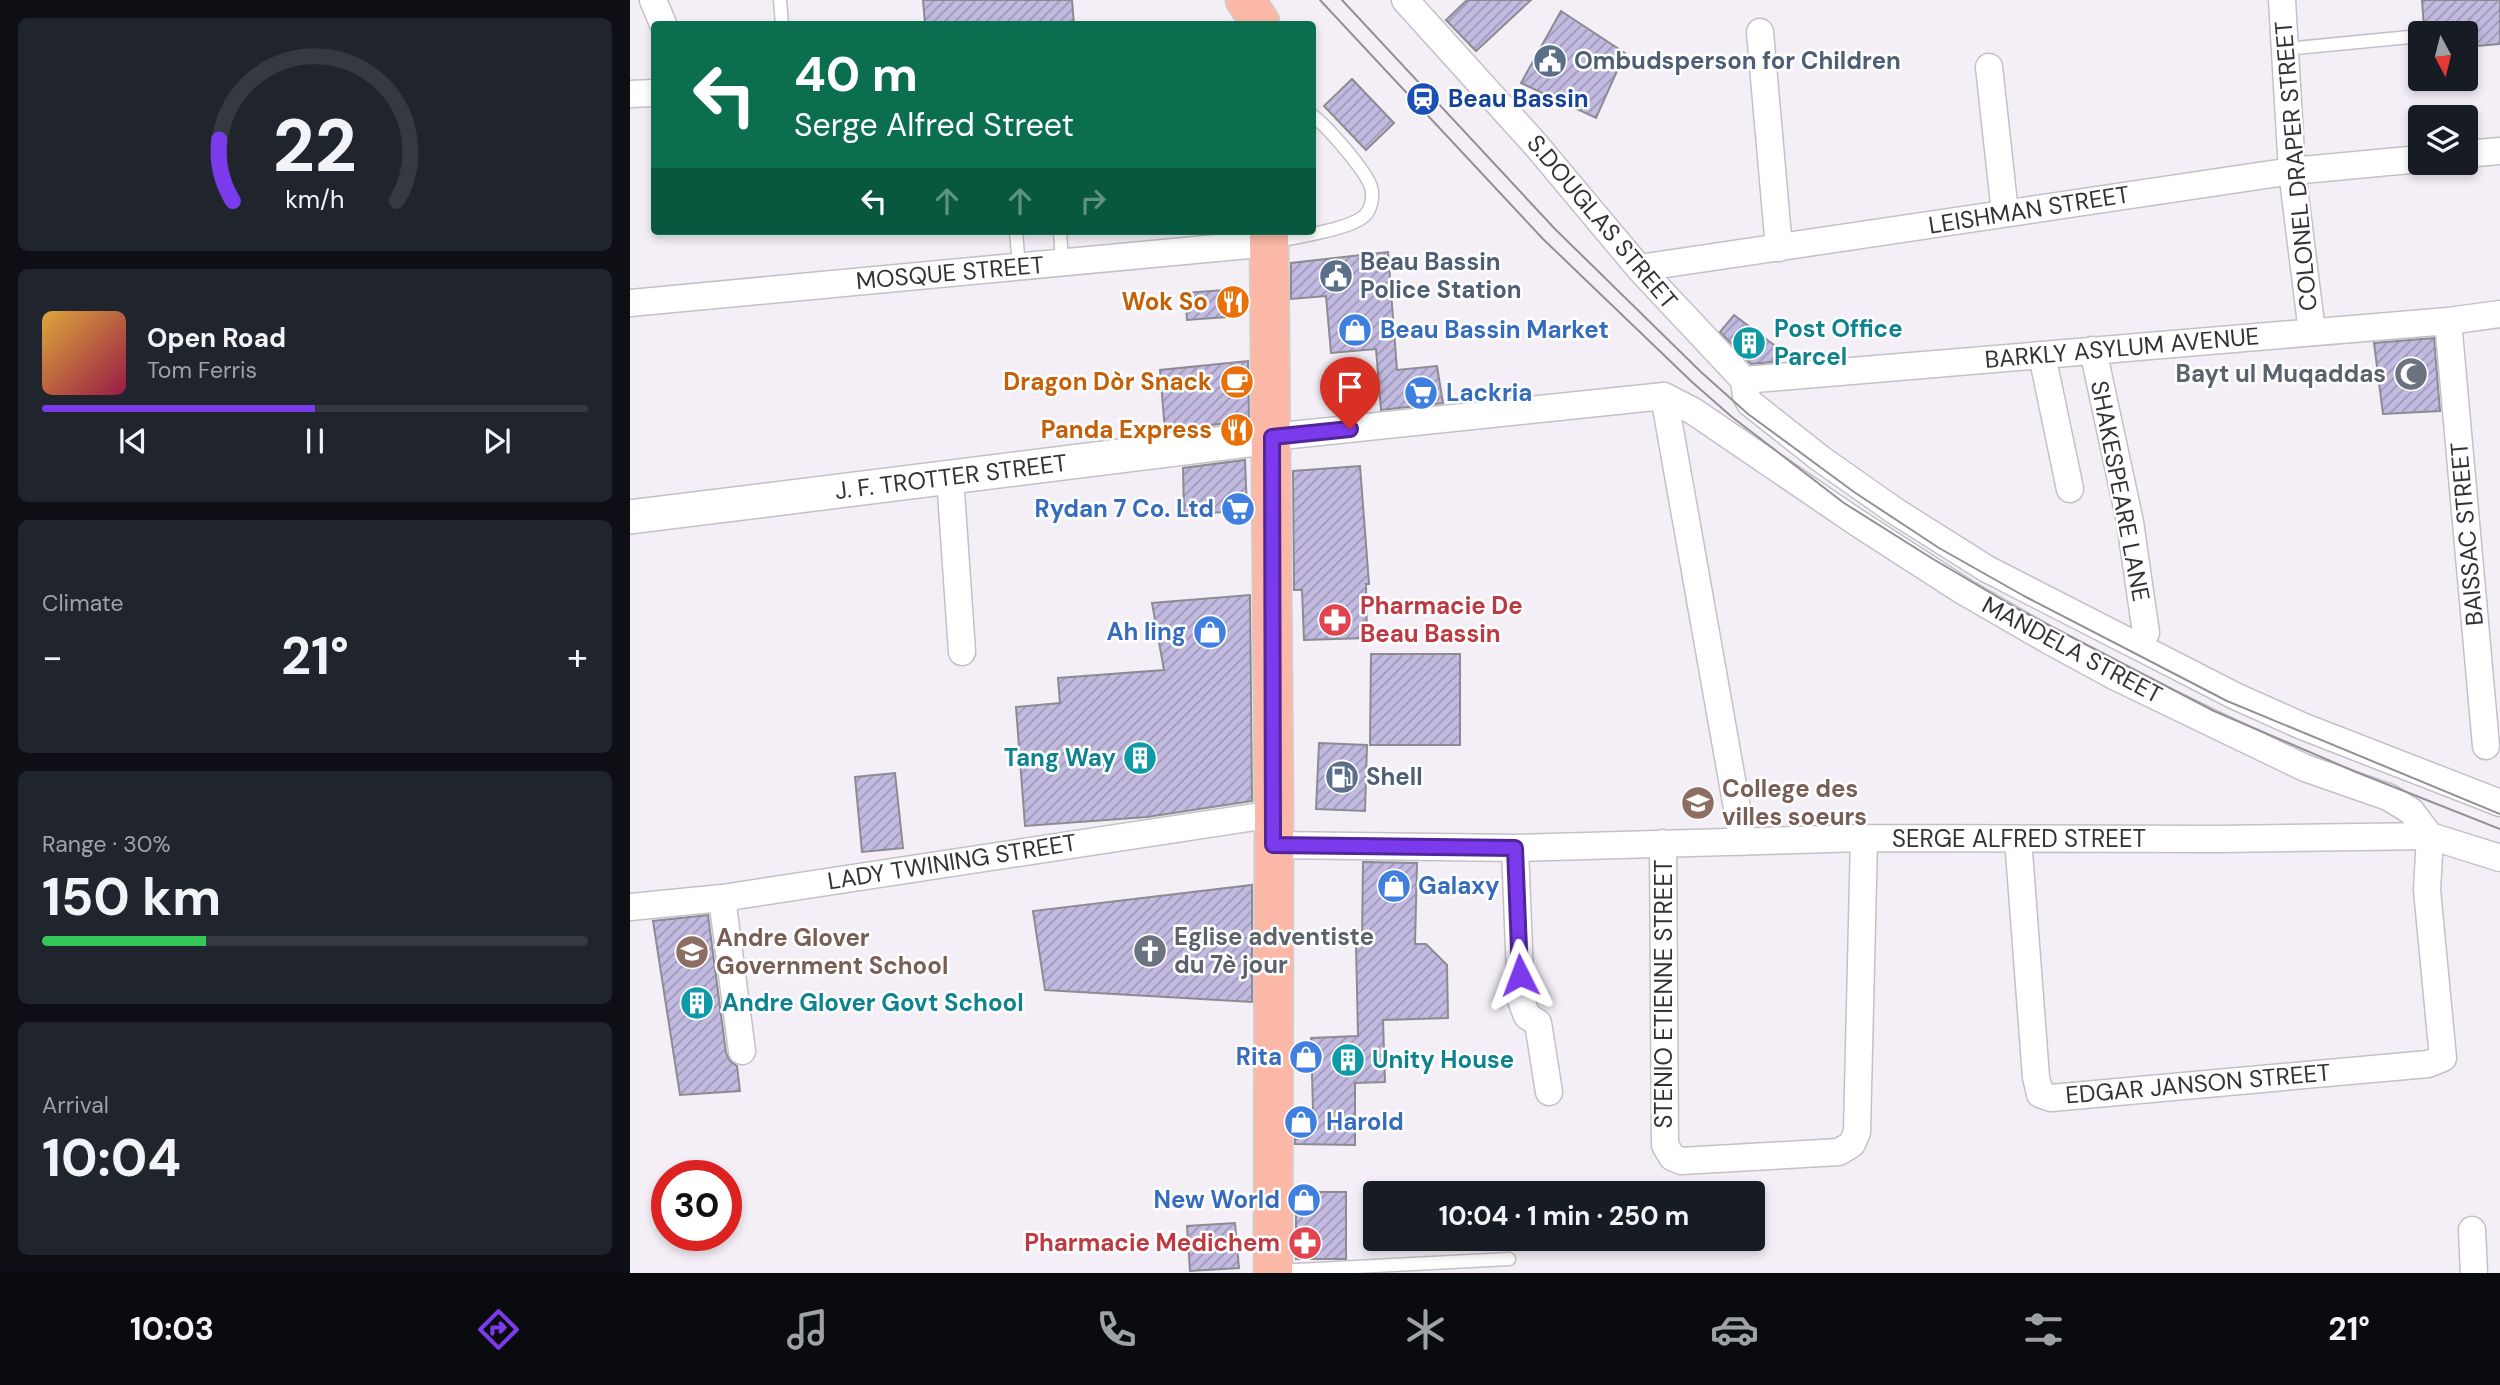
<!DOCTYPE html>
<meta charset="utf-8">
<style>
:root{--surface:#171b24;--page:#20242c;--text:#f1f3f6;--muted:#9ea1a6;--line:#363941;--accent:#7c3aed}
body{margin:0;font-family:"DM Sans",sans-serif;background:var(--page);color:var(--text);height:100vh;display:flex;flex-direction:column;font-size:26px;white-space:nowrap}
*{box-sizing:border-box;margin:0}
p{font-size:23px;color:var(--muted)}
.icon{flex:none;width:38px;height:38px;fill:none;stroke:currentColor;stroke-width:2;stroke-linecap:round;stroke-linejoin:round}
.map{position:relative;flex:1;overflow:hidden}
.side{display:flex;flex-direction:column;gap:18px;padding:18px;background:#0d0f14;width:630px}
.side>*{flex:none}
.banner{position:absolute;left:21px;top:21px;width:665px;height:214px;border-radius:7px;box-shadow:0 4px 10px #0003;background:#0b6e4f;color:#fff;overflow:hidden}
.needle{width:46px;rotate:173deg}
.tools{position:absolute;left:1778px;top:21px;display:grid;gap:14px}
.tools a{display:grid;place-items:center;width:70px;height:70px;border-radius:7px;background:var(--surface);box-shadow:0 4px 10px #0003;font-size:35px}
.speed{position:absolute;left:21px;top:1160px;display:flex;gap:14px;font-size:35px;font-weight:700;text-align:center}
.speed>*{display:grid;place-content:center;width:91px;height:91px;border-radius:50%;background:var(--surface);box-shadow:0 4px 10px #0003;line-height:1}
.speed .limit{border:10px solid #d22;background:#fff;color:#111}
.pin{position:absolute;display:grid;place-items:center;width:60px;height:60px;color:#fff;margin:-72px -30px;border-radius:50% 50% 50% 0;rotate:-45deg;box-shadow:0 0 7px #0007}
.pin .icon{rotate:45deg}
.me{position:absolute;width:77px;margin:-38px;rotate:357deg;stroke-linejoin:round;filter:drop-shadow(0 0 5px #0008)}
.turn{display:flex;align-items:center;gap:24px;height:147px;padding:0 28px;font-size:32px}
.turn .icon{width:91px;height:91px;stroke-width:2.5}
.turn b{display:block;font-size:49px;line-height:60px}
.lanes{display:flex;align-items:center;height:66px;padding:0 28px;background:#0003;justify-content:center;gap:35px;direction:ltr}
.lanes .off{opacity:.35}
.big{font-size:52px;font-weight:700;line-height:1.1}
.side .tile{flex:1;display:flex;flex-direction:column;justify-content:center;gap:10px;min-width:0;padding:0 24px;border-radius:10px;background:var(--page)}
.side .dial{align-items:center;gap:0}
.dial svg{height:182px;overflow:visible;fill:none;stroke:var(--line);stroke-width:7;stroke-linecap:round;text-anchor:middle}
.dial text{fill:var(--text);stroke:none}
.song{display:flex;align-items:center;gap:21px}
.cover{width:84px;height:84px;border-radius:10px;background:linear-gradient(135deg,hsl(40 70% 55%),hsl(340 70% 35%))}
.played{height:7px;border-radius:4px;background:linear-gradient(90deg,var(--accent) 50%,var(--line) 50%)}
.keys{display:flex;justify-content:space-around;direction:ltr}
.heat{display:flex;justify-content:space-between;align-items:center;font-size:38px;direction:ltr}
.charge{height:10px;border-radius:5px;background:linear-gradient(90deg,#34c759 30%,var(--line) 0)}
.trip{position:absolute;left:733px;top:1181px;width:402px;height:70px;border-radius:7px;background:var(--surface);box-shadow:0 4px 10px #0003;font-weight:700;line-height:70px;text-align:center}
.menu{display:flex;height:112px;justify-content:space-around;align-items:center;background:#090b0e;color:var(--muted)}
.menu .icon{width:49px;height:49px}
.menu .current{color:var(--accent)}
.menu b{font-size:32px;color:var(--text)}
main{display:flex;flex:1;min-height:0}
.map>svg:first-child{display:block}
.building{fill:url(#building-hatch);stroke:#8c8b92;stroke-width:2}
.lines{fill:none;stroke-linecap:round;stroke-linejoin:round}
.service-casing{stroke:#c4c0c7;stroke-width:15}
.minor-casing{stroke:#c4c0c7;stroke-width:29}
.tertiary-casing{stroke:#c4c0c7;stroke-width:36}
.primary-casing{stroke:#cececf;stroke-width:41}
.service{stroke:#fff;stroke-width:12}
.minor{stroke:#fff;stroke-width:26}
.tertiary{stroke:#fff;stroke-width:33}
.primary{stroke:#fbb8a7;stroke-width:38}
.tram{stroke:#939095;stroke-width:2}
.route-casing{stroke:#51269a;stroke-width:18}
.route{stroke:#7c3aed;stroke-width:12}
.labels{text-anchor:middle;stroke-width:5;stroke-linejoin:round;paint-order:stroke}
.service-label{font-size:24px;font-weight:bold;fill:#4e5e75;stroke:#fff;text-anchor:start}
.transit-label{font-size:24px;font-weight:bold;fill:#164399;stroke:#fff;text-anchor:start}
.street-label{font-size:24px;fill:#343235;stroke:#fff}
.food-label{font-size:24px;font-weight:bold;fill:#c56008;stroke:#fff;text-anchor:end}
.culture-label{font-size:24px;font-weight:bold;fill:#0d838f;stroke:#fff;text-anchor:start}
.shop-label{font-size:24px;font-weight:bold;fill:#366cbe;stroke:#fff;text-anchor:start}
.worship-label{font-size:24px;font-weight:bold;fill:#5b616d;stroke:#fff;text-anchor:end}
.health-label{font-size:24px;font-weight:bold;fill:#be3a42;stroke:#fff;text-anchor:start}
.education-label{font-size:24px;font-weight:bold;fill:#785e54;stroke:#fff;text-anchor:start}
</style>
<main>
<section class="side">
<div class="tile dial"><svg viewBox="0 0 100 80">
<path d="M14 69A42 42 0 1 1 86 69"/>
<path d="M14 69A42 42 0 0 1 8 42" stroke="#7c3aed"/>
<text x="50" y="56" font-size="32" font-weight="700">22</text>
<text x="50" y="72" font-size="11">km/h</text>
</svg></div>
<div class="tile">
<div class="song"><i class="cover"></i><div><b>Open Road</b><p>Tom Ferris</p></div></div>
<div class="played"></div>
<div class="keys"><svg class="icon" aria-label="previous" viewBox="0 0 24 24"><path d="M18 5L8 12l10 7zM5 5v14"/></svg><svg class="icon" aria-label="pause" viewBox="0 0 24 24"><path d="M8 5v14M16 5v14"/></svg><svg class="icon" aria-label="next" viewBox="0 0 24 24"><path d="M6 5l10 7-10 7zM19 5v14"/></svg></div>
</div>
<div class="tile"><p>Climate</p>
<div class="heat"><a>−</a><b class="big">21°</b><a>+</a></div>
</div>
<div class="tile"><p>Range · 30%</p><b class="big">150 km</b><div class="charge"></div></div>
<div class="tile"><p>Arrival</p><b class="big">10:04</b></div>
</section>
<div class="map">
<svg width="1870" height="1273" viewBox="0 0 1870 1273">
<defs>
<pattern id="building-hatch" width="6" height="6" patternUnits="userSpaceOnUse" patternTransform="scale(1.75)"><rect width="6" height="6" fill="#c2bae0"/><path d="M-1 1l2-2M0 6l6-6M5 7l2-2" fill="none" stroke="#9e98b6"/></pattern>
</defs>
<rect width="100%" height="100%" fill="#f4eff7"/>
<!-- building -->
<path class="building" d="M293,0H442L444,24H295Z
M837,0H901L846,51L816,20Z
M1792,0H1870V44L1836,47V33H1798L1794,28Z
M931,11L995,53L966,118L891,83Z
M722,79L764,123L736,150L694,106Z
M758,252L767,370L807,366L813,403L751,410L746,349L701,353L696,296L661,299V263Z
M609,289L611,316L557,320L555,293Z
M1104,315L1152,351L1143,362L1121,364L1090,332Z
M1804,338L1810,411L1753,414L1744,343Z
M618,361L619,420L535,431L530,370Z
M615,460L617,511L554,514L553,468Z
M730,466L739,584H736L737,638L674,640L672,590H664V584L663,471Z
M620,595L622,801L517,817L395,826L386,707L430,703L428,678L534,670L522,603Z
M741,654H830V745H740Z
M689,743L737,745L735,811L686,809Z
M265,773L273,848L232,852L225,777Z
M733,862L787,863L785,944H796L817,965L818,1018L753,1020L755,1082L725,1083V1145L665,1144V1109H683L681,1038L728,1036L726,945H732Z
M622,885V1002L415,990L403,911Z
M78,915L96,1053L100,1061L107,1066L110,1091L50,1095L23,921Z
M666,1192H716V1259H666Z
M605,1223L609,1268L560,1271L557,1226Z"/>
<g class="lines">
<!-- service casing -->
<g class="service-casing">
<path id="service" d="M150,0L152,24
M1655,49L1790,36
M386,231L389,267
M430,231L432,262
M643,242C664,237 717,230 733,217C741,211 744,197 741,187C736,171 697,126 682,115
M648,1271L879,1259"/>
</g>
<!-- minor casing -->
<g class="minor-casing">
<path id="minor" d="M23,0L33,24
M775,0L906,145L1009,268L1114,380
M1652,0L1662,171L1682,332
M1130,32L1149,248
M1359,67L1375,213
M0,94L24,93
M1836,154L1870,151
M1009,268L1662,171L1790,159
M0,303L640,243
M1818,321L1856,746
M1463,350L1500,522L1516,633
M1412,355L1440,489
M1114,380L1116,396L1120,403L1191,459L1265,511L1357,569L1605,696L1672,726L1870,803
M1114,380L1818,321L1870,314
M1034,396L1113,842
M642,437L1034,396L1063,411L1226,522L1333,591L1418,640L1486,677L1675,768L1758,797L1781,811L1800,836L1870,858
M320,477L332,652
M1033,843L1035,1145L1042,1157L1051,1161L1209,1152L1222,1144L1227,1132L1234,838
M643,845L885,848L1234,838L1589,839L1800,836L1797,890L1813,1058L1798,1064L1421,1098L1410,1094L1406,1077L1388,839
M885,848L891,1000L897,1016L908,1023L919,1092
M92,898L112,1051
M0,907L92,898L644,814
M1842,1230L1844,1273"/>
</g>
<!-- tertiary casing -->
<g class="tertiary-casing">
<path id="tertiary" d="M0,517L642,437"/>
</g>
<!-- primary casing -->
<g class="primary-casing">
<path id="primary" d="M615,0L630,22
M639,231L644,814L643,1273"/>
</g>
<!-- service -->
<use href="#service" class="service"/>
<!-- minor -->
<use href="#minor" class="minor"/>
<!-- tertiary -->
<use href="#tertiary" class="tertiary"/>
<!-- primary -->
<use href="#primary" class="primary"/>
<!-- tram -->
<path class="tram" d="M690,0L913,239L1062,382L1102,417L1214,503L1303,559L1388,609L1584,711L1726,772L1870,829
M712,0L925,229L1071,372L1118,414L1224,492L1309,548L1394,596L1597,701L1870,814"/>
</g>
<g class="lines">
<!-- route casing -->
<g class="route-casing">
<path id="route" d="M720,429L642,437L643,845L885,848L890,975"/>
</g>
<!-- route -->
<use href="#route" class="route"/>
</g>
<!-- icons -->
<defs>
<g id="civic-disc" transform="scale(1.75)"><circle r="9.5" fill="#5c6f8a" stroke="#fff"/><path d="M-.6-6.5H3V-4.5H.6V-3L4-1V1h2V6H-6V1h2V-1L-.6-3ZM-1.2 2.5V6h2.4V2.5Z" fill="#fff"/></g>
<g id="station-disc" transform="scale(1.75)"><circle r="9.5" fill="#1a4fb4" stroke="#fff"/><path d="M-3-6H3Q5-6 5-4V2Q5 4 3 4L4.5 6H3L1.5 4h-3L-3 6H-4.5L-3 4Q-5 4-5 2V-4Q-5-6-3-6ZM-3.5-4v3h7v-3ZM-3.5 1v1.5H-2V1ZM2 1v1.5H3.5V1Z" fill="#fff"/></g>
<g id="restaurant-disc" transform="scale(1.75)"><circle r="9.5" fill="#e8710a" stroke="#fff"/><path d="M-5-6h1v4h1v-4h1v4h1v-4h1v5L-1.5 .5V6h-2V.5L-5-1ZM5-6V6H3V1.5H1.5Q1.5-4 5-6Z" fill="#fff"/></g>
<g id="shop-disc" transform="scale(1.75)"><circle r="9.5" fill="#3f7fe0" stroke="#fff"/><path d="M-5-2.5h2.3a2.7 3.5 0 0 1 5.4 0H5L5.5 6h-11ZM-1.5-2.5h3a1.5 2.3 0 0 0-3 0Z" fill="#fff"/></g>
<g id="building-disc" transform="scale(1.75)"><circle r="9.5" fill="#0f9aa8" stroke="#fff"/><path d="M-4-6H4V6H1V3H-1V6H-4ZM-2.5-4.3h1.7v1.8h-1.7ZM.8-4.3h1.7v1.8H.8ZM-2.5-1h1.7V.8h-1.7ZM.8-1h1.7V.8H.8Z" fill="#fff"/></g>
<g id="mosque-disc" transform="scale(1.75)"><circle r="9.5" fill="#6b7280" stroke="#fff"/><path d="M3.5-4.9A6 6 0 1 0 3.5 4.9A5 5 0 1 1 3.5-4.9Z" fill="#fff"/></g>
<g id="cafe-disc" transform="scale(1.75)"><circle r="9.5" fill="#e8710a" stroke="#fff"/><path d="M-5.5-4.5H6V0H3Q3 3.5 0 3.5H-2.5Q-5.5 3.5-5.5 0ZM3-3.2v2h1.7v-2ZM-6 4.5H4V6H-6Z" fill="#fff"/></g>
<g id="supermarket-disc" transform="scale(1.75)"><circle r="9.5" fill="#3f7fe0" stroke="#fff"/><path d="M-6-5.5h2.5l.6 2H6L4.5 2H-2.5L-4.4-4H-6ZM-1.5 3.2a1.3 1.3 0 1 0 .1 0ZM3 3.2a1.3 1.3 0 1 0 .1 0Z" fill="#fff"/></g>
<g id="pharmacy-disc" transform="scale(1.75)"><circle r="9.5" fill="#e0444e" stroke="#fff"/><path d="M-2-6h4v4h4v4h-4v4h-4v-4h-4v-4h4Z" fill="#fff"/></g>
<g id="fuel-disc" transform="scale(1.75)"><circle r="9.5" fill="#5c6f8a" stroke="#fff"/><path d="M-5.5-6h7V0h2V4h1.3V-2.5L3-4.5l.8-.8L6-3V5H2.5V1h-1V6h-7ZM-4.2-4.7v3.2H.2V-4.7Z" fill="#fff"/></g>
<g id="school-disc" transform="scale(1.75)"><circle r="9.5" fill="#8d6e63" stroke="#fff"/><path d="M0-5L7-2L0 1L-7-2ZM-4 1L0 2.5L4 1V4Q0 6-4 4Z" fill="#fff"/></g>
<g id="church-disc" transform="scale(1.75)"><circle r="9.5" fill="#6b7280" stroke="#fff"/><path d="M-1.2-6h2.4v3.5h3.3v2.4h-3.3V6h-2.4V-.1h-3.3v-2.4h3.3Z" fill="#fff"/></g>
</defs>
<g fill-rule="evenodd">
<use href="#civic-disc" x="920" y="61"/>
<use href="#station-disc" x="793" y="99"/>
<use href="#civic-disc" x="706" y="276"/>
<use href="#restaurant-disc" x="603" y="302"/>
<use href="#shop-disc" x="725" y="330"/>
<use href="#building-disc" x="1119" y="343"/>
<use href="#mosque-disc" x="1781" y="374"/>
<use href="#cafe-disc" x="607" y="382"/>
<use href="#supermarket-disc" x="791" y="393"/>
<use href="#restaurant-disc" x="607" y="430"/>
<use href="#supermarket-disc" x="608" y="509"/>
<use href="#pharmacy-disc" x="705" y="620"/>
<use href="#shop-disc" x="580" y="632"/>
<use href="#building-disc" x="510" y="758"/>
<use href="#fuel-disc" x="712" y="777"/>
<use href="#school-disc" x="1068" y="803"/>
<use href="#shop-disc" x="764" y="886"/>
<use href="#church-disc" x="520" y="951"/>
<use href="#school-disc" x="62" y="952"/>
<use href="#building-disc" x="67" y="1003"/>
<use href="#shop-disc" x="676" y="1057"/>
<use href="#building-disc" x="718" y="1060"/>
<use href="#shop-disc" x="671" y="1122"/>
<use href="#shop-disc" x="674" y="1200"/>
<use href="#pharmacy-disc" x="675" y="1243"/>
</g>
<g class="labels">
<!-- service labels -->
<g class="service-label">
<text x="944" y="69">Ombudsperson for Children</text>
<text x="730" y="270">Beau Bassin<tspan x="730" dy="28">Police Station</tspan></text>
<text x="736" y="785">Shell</text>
</g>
<!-- transit labels -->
<g class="transit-label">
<text x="818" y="107">Beau Bassin</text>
</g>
<!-- street labels -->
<g class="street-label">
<text transform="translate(1666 166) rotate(-95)" y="8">COLONEL DRAPER STREET</text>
<text transform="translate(1399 210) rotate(-9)" y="8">LEISHMAN STREET</text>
<text transform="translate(972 222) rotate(50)" y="8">S.DOUGLAS STREET</text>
<text transform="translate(320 273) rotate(-5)" y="8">MOSQUE STREET</text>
<text transform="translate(1492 348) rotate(-5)" y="8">BARKLY ASYLUM AVENUE</text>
<text transform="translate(321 477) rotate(-7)" y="8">J. F. TROTTER STREET</text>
<text transform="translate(1490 491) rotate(79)" y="8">SHAKESPEARE LANE</text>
<text transform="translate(1837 534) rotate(-95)" y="8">BAISSAC STREET</text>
<text transform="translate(1442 650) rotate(28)" y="8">MANDELA STREET</text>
<text x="1389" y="847">SERGE ALFRED STREET</text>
<text transform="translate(322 862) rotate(-9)" y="8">LADY TWINING STREET</text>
<text transform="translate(1034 994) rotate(-90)" y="8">STENIO ETIENNE STREET</text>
<text transform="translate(1568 1084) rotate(-5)" y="8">EDGAR JANSON STREET</text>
</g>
<!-- food labels -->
<g class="food-label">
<text x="578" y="310">Wok So</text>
<text x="582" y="390">Dragon Dòr Snack</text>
<text x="582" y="438">Panda Express</text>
</g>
<!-- culture labels -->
<g class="culture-label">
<text x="1144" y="337">Post Office<tspan x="1144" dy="28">Parcel</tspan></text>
<text x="486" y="766" text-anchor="end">Tang Way</text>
<text x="92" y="1011">Andre Glover Govt School</text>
<text x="742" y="1068">Unity House</text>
</g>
<!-- shop labels -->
<g class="shop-label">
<text x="750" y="338">Beau Bassin Market</text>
<text x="816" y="401">Lackria</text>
<text x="584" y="517" text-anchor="end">Rydan 7 Co. Ltd</text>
<text x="556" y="640" text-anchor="end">Ah ling</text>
<text x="788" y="894">Galaxy</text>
<text x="652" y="1065" text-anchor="end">Rita</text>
<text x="696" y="1130">Harold</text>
<text x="650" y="1208" text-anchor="end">New World</text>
</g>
<!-- worship labels -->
<g class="worship-label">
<text x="1756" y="382">Bayt ul Muqaddas</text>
<text x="544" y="945" text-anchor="start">Eglise adventiste<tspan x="544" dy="28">du 7è jour</tspan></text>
</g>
<!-- health labels -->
<g class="health-label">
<text x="730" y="614">Pharmacie De<tspan x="730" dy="28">Beau Bassin</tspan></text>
<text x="650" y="1251" text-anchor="end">Pharmacie Medichem</text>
</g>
<!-- education labels -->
<g class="education-label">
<text x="1092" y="797">College des<tspan x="1092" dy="28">villes soeurs</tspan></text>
<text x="86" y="946">Andre Glover<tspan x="86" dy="28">Government School</tspan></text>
</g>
</g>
</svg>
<div class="tools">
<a><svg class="needle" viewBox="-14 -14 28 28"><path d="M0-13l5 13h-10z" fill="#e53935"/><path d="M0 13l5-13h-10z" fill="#9ea1a6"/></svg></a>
<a><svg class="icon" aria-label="layers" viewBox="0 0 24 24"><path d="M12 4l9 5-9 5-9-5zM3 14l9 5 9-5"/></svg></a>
</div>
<div class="speed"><div class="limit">30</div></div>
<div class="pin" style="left:720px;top:429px;background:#d93025"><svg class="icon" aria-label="arrive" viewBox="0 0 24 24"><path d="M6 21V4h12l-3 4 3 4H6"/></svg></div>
<svg class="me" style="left:890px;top:975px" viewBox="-20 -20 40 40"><path d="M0-17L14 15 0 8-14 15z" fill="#7c3aed" stroke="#fff" stroke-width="4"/></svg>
<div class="trip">10:04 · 1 min · 250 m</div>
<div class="banner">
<div class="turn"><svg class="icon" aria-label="left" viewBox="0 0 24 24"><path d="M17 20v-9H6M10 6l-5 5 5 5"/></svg><div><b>40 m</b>Serge Alfred Street</div></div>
<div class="lanes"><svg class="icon" aria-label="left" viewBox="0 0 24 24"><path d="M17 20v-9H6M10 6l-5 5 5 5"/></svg><svg class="icon off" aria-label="ahead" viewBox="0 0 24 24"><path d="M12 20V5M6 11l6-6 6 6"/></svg><svg class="icon off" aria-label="ahead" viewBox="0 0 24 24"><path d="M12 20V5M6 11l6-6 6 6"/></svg><svg class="icon off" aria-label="right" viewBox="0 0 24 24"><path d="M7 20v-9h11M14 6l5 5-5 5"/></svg></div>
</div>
</div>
</main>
<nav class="menu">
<b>10:03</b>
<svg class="icon current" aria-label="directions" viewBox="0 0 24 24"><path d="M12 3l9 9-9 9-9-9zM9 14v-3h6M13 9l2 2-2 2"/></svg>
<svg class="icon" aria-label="music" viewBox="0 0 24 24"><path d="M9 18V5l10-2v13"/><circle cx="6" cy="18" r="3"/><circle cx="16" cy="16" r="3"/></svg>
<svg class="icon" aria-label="phone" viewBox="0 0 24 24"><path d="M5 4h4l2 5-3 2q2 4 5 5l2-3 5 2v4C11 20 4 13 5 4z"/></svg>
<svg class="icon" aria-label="climate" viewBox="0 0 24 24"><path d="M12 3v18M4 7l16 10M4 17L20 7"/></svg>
<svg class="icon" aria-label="car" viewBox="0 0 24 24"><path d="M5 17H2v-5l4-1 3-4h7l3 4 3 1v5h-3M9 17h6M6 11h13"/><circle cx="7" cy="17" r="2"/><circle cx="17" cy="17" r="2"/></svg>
<svg class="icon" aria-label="filters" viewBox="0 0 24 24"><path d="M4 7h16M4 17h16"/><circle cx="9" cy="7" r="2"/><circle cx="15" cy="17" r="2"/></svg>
<b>21°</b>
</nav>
